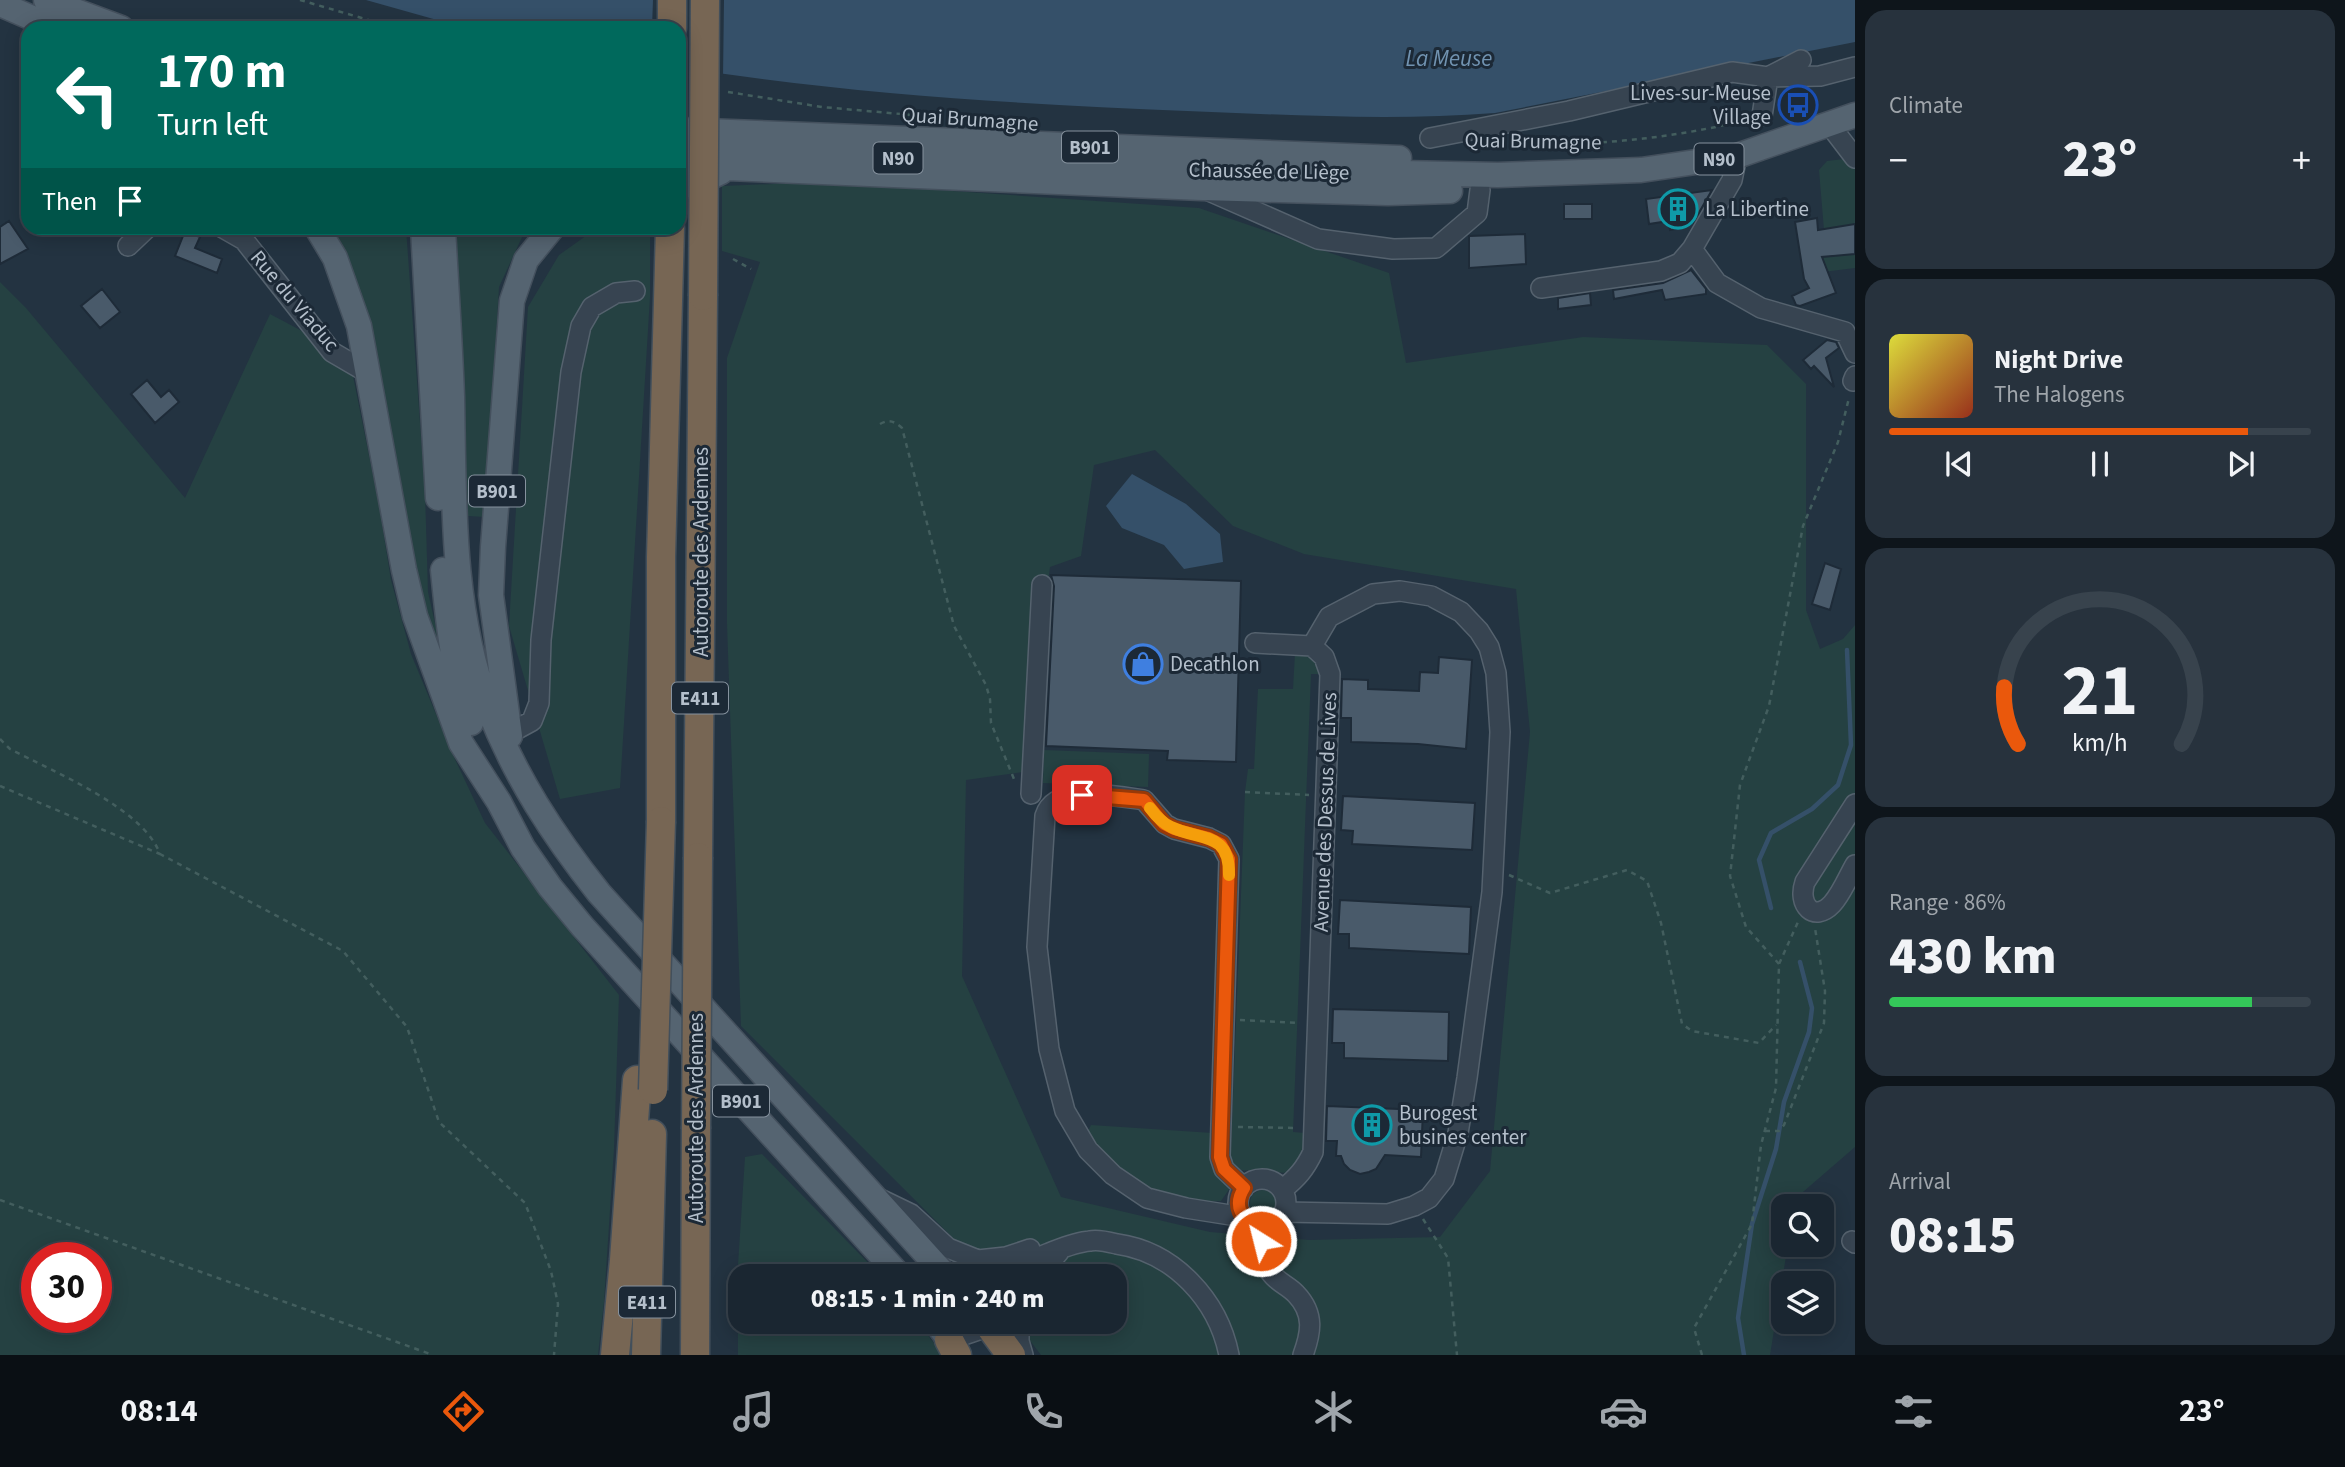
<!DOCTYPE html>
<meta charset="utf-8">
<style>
:root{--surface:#1a2631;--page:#27323d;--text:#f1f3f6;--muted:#9fa5ab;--line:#38434d;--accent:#ea580c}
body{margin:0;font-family:"Source Sans 3",sans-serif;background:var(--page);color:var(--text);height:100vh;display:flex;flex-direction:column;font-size:26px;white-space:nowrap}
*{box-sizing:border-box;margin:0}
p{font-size:23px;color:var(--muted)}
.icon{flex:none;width:38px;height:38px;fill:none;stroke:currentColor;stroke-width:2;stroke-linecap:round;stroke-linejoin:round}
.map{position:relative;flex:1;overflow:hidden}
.side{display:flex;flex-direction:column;gap:10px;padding:10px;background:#0e151b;width:490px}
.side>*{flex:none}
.banner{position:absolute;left:21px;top:21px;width:665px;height:214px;border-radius:21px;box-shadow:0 4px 18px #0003,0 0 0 2px var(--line);background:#00695c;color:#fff;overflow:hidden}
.fabs{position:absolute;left:1771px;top:1194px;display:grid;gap:14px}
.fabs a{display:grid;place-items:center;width:63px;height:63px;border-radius:14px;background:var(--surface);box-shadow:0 4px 18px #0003,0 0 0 2px var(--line);font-size:35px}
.speed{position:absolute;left:21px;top:1242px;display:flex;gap:14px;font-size:35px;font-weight:700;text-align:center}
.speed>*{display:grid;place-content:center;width:91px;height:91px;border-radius:50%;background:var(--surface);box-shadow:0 4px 18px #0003,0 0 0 2px var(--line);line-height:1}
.speed .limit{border:10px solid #d22;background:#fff;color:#111}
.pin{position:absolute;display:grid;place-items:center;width:60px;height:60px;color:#fff;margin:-30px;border-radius:14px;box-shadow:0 4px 10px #0006}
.me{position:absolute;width:77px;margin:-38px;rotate:324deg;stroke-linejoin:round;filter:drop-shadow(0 0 5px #0008)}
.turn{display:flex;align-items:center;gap:24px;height:147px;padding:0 21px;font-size:32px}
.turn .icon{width:91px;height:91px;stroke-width:2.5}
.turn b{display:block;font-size:49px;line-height:60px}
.then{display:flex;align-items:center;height:66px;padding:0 21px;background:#0003;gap:14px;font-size:26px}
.big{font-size:52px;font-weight:800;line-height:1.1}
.side .widget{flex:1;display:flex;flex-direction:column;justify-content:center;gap:10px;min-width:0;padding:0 24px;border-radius:21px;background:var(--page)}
.side .dial{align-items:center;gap:0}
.dial svg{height:182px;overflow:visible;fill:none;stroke:var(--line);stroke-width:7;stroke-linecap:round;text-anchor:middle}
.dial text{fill:var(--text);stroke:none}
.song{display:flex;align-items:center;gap:21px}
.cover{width:84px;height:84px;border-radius:10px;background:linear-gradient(135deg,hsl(60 70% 55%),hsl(10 70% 35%))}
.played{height:7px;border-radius:4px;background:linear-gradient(90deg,var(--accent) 85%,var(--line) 85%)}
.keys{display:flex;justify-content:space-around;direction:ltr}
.heat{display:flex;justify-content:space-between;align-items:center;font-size:38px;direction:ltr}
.charge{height:10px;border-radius:5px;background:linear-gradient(90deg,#34c759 86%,var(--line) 0)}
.trip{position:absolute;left:728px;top:1264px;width:399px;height:70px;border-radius:21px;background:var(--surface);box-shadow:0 4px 18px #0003,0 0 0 2px var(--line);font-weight:800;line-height:70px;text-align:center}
.dock{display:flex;height:112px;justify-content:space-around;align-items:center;background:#0a0f14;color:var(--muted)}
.dock .icon{width:49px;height:49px}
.dock .active{color:var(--accent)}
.dock b{font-size:32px;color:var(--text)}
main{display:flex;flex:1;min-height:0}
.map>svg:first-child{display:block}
.green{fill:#254142;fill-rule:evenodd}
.water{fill:#355069}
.pier{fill:#233341}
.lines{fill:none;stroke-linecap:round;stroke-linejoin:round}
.stream{stroke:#355069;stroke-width:4.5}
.building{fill:#495a6a;stroke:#1e2b38;stroke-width:2}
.minor-casing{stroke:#55626e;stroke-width:22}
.major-casing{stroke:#44505d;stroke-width:27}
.highway-casing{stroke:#424f5b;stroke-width:31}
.path{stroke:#435e5e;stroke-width:2.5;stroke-dasharray:5 5;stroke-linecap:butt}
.minor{stroke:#374451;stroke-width:19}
.major{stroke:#556471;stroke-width:24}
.highway{stroke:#776654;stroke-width:28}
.highway-bridge-casing{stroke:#424f5b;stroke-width:31;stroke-linecap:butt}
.highway-bridge{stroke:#776654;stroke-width:28}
.route-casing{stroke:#983908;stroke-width:18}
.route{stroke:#ea580c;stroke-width:12}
.slow{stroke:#f59e0b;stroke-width:12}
.labels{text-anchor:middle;stroke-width:6;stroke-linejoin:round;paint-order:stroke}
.shield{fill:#1c2936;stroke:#86929e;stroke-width:2}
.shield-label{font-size:19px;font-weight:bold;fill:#b4bfcb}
.poi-label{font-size:21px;fill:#b4bfcb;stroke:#1c2936;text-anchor:start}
.street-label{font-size:21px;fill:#b4bfcb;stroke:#1c2936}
.water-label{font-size:23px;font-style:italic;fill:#7193b1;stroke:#1c2936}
</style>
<main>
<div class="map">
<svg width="1855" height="1355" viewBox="0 0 1855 1355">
<rect width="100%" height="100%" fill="#233341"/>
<!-- green -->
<path class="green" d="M1855,153V268L1823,272L1824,230L1819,170L1827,161L1844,159Z
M822,182L1199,208L1389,273L1406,363L1583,337L1767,345L1806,384V610L1820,649L1843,639L1855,625V1147L1796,1198L1795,1206H1783V1244H1788L1770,1355H1041L1015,1321H1115V1276H981L951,1236L741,1026L727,624V358L760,262L722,251V186ZM1155,450L1233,526L1304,554L1516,589L1530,732L1490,1171L1440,1237L1309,1240L1210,1232L1061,1197L962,976L966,780L1023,772L1050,567L1081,556L1094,465Z
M328,228H406L425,492L428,592L451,694L426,623L371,326L348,256Z
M452,228H531L523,235L499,287L485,517L468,516Z
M597,228H650V297L620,788L560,799L509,626L528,307L559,255Z
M0,282L26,308L185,498L270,314L349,356L379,505L391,580L411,654L453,755L485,823L619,995L614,1149L604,1302L598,1355H0ZM37,1258H96V1318H37Z
M1295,653C1307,654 1319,661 1321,674H1311L1293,1132L1305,1133L1304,1154L1290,1172C1281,1174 1276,1171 1267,1170C1247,1168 1233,1179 1227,1150H1231L1245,792L1248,769H1254L1258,689H1293Z
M1044,750L1149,754L1148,787L1043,783Z
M1091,1125L1213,1133L1230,1188L1221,1201C1165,1204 1116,1182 1088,1131Z
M762,1154L881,1276H740V1321H917L943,1355H738V1265L745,1157Z
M1250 1203a13 13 0 1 1 26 0a13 13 0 1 1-26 0Z"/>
<!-- water -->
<path class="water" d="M366,0H1855V42L1495,113C1392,121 1289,115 1187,111C1017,104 847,94 679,67V28H478L437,20Z
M1132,474L1186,504L1220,534L1223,562L1184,569L1164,545L1122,528L1106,506Z"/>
<!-- pier -->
<path class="pier" d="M653,0H724L723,77L679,70V28H652Z"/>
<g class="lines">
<!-- stream -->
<path class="stream" d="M1771,908L1759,860L1771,833L1812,809L1838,785L1851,745L1847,650
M1744,1355L1738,1318L1752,1224L1776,1149L1784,1102L1809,1032L1812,1008L1800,962"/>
</g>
<!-- building -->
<path class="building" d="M1712,190L1693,223L1685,219L1681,228L1670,230L1669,221L1649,224L1646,199Z
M1564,204H1592V219H1564Z
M1817,218L1818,230L1855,224V254L1822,257L1836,293L1800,306L1796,305L1792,296L1809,288L1804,279L1795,222Z
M9,221L28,249L0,264V227Z
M185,231L200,237L195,248L222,259L217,273L175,256Z
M1525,234L1526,264L1469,268V236Z
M1691,270L1706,289V294L1665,300L1662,290L1614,299L1613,290L1663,283Z
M102,289L120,312L100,328L81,306Z
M1590,293L1591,305L1558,309V298Z
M1827,340L1836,342L1839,348L1826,358L1834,387L1814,366L1811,369L1803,360Z
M147,380L161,397L169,390L179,402L155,423L131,394Z
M1825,563L1841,569L1830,610L1812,604Z
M1051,575L1241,581L1236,762L1167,760L1168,751L1046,746L1054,586Z
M1439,657L1472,660L1466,749L1418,744L1351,742V718H1341L1342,679L1368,680V689L1419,691L1420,672L1438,673Z
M1343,796L1475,803L1472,850L1352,844L1353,831L1341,830Z
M1340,900L1471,907L1469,954L1349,948V934H1338Z
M1333,1009L1449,1012L1448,1061L1344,1058V1043H1332Z
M1327,1106L1423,1110L1421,1157L1385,1155L1376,1169L1369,1172L1360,1174L1350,1170L1344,1164L1341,1156H1336L1337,1141H1326Z"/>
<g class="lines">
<!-- minor casing -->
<g class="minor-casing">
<path id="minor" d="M1762,116L1768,77L1801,60
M1829,124L1855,158
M1430,138L1569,111L1732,72L1768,77L1820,76L1855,67
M1209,191L1318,239L1393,249L1436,248L1477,213L1480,190
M223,228L244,240L332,352L368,373
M128,246L147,228
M1692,249L1717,283L1761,308L1845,332L1855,353
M1541,288L1661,271L1680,263L1692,249L1732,180L1737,156
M1853,381L1855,376
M1255,643L1312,646
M510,733L532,721L539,703L541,640L571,372L581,326L592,307L616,293L635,291
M1031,794L1042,585
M1855,804L1805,882C1797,905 1814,923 1832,904C1842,893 1848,877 1855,865
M1238 1203a24 24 0 1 1 48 0a24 24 0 1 1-48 0Z
M1282,1190C1297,1178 1305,1169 1313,1152L1330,674L1324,657L1312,646L1329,617L1373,594L1400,591L1431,596L1461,612L1479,631L1489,647L1496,673L1500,732L1492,892L1467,1078L1458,1133L1444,1179L1429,1198L1414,1206L1388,1214L1284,1212
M880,1199L911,1214L948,1248L978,1260L1006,1257L1030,1249
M1243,1217L1186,1208L1147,1198L1113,1175L1088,1150L1065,1111L1049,1049L1037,947L1045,816C1055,783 1118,796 1144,800L1165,824L1174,829L1209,838L1221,844L1229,859L1220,1157L1224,1169L1244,1188
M1259,1226C1261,1243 1261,1259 1271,1273C1277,1282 1289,1286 1296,1294C1315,1314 1311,1333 1303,1355
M1852,1241L1855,1243
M1006,1276C1018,1264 1033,1260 1049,1253C1062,1248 1076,1242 1090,1241C1098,1239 1109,1242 1117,1244C1174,1252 1218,1300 1229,1355
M1038,1276L1059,1252
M1019,1321V1341L1023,1355
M949,1340L990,1326L995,1321"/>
</g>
<!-- major casing -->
<g class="major-casing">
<path id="major" d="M46,0L121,28
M0,4L55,28
M679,130L1399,158
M679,148L1116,167L1498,175L1641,170L1737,156L1855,115
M679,166L1202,188L1388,193L1450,191
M679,186L696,184L721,172
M317,228L335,258L359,326L404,570L415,616L461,743L499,802L523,848L550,887L582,926L900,1276
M423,228L438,498
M443,228C446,284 450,341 452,397C454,500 451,609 488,707C515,777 553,835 599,893L946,1276
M443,570C448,622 453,673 471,723
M510,736L491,595L493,547L512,301L526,260L552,228
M935,1321L949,1340"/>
</g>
<!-- highway casing -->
<g class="highway-casing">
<path id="highway" d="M672,28V0
M661,821V557L670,228
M698,857L703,296
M986,1321L1011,1355
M949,1340L957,1355
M615,1355L624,1260L637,1080
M646,1355L652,1134
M695,1355L696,1129"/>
</g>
<!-- path -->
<path class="path" d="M300,0L396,28
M728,92L822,107L957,119
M1502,143C1584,147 1666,140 1746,120
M733,259L751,269
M880,424C889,419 894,421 902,428L954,626L986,685L990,699L991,723L1014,779
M0,739L10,749C54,772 143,808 160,854L343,951L407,1027L439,1122L525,1203L551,1271L558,1304L554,1355
M0,786L160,854
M1245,792L1309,795
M1509,875L1550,893L1627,870L1647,881L1661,923L1682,1024L1692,1031L1759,1043L1776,1025
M1779,964L1746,927L1730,876L1740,785L1769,706L1803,526L1838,442L1849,398
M1240,1020L1300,1023
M1238,1127L1298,1128
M1765,1131H1779L1784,1125L1824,1023L1825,991L1815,928
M0,1200L433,1355
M1423,1219L1448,1258L1457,1355
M1702,1355L1694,1328L1752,1224L1761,1145L1776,1088L1779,964L1798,922"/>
<!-- minor -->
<use href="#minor" class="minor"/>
<!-- major -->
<use href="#major" class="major"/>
<!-- highway -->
<use href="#highway" class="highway"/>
<!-- highway-bridge casing -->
<g class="highway-bridge-casing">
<path id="highway-bridge" d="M703,296L705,0
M653,1090L661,821
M696,1129L698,857"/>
</g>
<!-- highway-bridge -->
<use href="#highway-bridge" class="highway-bridge"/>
</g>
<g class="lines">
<!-- route casing -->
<g class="route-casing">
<path id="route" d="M1082,795L1144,800L1164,824L1174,829L1209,838L1221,844L1229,859L1220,1157L1224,1169L1244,1188C1233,1205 1241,1221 1259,1226L1261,1241"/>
</g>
<!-- route -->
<use href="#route" class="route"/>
<!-- slow -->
<path class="slow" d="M1150,808C1156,816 1162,823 1171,827C1200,841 1230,831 1229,875"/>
</g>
<!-- icons -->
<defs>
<g id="bus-ring" transform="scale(2.0125)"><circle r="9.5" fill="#1c2936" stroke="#1a4fb4" stroke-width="1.5"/><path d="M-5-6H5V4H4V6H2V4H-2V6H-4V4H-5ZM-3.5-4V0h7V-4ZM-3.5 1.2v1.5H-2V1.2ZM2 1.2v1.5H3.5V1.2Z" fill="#1a4fb4"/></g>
<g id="building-ring" transform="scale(2.0125)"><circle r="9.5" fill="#1c2936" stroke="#0f9aa8" stroke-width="1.5"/><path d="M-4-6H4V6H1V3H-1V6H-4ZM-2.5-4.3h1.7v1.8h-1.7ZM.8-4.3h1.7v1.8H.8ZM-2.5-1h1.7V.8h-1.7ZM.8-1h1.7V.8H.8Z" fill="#0f9aa8"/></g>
<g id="shop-ring" transform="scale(2.0125)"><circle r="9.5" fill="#1c2936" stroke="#3f7fe0" stroke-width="1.5"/><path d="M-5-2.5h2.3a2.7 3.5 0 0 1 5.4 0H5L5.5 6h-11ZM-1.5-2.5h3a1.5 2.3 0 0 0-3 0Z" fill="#3f7fe0"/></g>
</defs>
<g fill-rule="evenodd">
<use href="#bus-ring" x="1798" y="105"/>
<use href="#building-ring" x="1678" y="209"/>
<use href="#shop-ring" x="1143" y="664"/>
<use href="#building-ring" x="1372" y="1125"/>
</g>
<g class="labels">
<!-- shield labels -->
<g class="shield">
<rect x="1062" y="131.5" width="56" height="31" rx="5"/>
<rect x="873.5" y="142.5" width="49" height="31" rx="5"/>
<rect x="1694.5" y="143.5" width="49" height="31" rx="5"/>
<rect x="469" y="475.5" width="56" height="31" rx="5"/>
<rect x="672" y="682.5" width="56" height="31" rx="5"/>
<rect x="713" y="1085.5" width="56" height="31" rx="5"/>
<rect x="619" y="1286.5" width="56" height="31" rx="5"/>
</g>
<g class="shield-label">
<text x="1090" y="154">B901</text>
<text x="898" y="165">N90</text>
<text x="1719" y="166">N90</text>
<text x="497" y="498">B901</text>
<text x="700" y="705">E411</text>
<text x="741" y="1108">B901</text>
<text x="647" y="1309">E411</text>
</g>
<!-- poi labels -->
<g class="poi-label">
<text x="1771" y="100" text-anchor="end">Lives-sur-Meuse<tspan x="1771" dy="24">Village</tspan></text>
<text x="1705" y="216">La Libertine</text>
<text x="1170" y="671">Decathlon</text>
<text x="1399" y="1120">Burogest<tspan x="1399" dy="24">busines center</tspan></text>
</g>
<!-- street labels -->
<g class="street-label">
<text transform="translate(970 119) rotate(4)" y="7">Quai Brumagne</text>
<text transform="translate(1533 141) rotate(1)" y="7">Quai Brumagne</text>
<text transform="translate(1269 171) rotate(1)" y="7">Chaussée de Liège</text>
<text transform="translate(295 301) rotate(50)" y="7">Rue du Viaduc</text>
<text transform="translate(701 552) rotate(-90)" y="7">Autoroute des Ardennes</text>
<text transform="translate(1325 812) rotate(-88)" y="7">Avenue des Dessus de Lives</text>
<text transform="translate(696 1118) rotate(-90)" y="7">Autoroute des Ardennes</text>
</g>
<!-- water labels -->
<g class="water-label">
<text x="1449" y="66">La Meuse</text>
</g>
</g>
</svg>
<div class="fabs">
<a><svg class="icon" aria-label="search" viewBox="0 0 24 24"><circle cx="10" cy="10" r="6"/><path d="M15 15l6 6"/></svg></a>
<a><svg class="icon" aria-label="layers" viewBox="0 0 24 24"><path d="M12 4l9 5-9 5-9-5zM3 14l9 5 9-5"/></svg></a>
</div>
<div class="speed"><div class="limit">30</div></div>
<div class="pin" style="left:1082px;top:795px;background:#d93025"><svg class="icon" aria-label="arrive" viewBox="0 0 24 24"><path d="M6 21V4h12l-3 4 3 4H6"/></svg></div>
<svg class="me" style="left:1261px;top:1241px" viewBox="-20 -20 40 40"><circle r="17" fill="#ea580c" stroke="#fff" stroke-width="3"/><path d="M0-11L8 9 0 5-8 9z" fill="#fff"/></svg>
<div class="trip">08:15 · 1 min · 240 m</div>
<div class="banner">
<div class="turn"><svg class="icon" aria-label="left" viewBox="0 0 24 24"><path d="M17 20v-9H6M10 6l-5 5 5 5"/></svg><div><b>170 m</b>Turn left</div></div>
<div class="then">Then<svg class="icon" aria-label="arrive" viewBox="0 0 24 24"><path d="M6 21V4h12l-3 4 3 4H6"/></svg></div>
</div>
</div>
<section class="side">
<div class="widget"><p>Climate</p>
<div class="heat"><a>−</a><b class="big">23°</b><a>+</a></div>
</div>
<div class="widget">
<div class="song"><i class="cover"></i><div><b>Night Drive</b><p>The Halogens</p></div></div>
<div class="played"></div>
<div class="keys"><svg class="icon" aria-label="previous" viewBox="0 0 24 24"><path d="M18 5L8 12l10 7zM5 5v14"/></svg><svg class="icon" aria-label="pause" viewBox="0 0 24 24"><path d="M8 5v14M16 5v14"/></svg><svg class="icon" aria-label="next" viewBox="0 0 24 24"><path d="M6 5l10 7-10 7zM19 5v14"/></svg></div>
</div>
<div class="widget dial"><svg viewBox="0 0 100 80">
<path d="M14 69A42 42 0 1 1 86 69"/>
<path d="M14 69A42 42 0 0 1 8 44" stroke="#ea580c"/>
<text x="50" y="56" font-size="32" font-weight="700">21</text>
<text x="50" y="72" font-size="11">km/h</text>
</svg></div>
<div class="widget"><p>Range · 86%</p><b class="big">430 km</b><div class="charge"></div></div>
<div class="widget"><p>Arrival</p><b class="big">08:15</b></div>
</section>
</main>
<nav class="dock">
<b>08:14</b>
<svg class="icon active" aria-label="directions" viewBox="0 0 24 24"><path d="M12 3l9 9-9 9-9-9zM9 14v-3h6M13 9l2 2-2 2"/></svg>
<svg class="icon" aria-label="music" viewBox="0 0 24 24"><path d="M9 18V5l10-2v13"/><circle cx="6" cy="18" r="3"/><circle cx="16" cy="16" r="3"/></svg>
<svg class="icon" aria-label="phone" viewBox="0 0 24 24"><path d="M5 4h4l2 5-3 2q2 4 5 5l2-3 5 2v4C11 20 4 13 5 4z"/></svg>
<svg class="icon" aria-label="climate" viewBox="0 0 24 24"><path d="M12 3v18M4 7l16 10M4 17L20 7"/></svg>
<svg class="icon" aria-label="car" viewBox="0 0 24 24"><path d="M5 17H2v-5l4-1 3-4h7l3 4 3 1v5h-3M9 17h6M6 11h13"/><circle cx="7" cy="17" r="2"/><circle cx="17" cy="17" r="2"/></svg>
<svg class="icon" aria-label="filters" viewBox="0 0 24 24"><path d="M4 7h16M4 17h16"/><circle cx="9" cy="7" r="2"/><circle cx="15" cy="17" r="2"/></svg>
<b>23°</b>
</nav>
